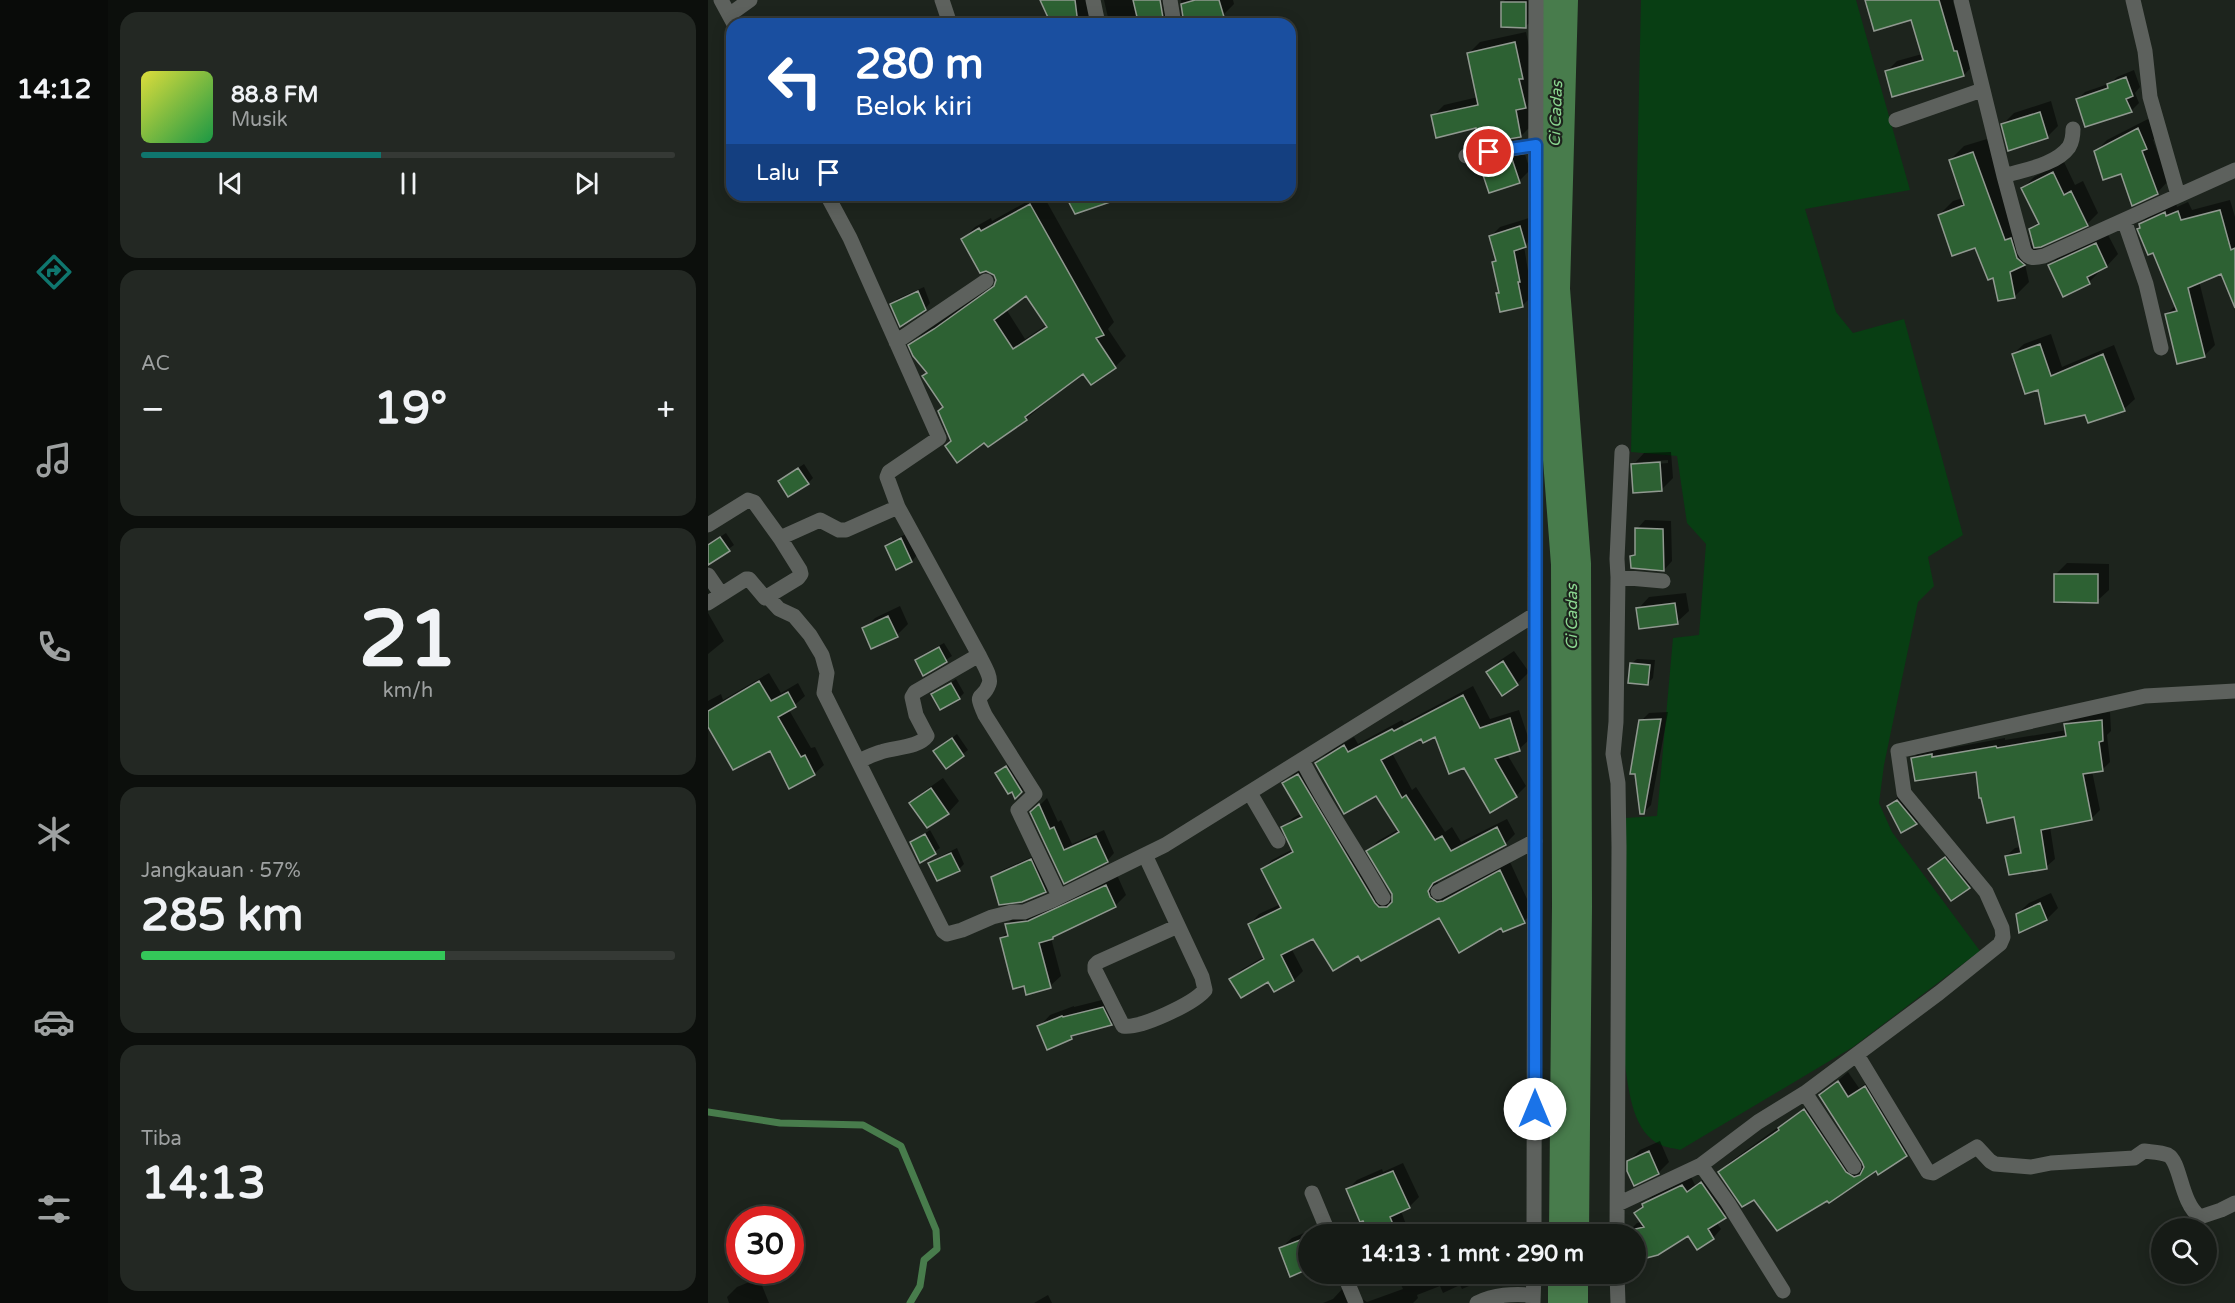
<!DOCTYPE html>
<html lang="id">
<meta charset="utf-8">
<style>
:root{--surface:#161b16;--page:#232823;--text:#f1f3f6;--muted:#9ea1a1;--line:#353935;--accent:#0f766e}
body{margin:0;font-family:"Varela Round",sans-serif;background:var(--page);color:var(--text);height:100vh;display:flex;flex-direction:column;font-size:22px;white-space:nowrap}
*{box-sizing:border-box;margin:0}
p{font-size:20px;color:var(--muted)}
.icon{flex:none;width:33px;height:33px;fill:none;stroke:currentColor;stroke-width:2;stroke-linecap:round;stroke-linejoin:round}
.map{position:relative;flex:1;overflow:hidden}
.panel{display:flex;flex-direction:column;gap:12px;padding:12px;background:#0c0f0c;width:600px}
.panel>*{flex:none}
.guide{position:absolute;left:18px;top:18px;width:570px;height:183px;border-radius:18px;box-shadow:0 3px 15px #0003,0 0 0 2px var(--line);background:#1a4fa0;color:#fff;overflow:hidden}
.fabs{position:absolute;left:1443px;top:1218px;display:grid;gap:12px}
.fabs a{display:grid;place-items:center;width:66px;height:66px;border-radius:50%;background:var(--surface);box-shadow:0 3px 15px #0003,0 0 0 2px var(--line);font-size:30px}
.speed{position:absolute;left:18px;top:1206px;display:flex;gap:12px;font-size:30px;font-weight:700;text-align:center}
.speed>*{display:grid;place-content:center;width:78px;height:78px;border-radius:50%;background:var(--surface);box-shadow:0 3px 15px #0003,0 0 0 2px var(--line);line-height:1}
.speed .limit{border:9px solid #d22;background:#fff;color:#111}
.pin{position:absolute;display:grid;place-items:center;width:51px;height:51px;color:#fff;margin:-26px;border:3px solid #fff;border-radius:50%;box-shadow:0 2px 6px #0007}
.me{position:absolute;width:66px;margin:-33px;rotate:0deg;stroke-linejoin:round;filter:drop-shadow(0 0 4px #0008)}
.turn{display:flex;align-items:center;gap:21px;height:126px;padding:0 30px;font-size:27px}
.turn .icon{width:78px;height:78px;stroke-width:2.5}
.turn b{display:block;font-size:42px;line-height:51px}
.then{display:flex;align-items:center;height:57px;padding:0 30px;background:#0003;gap:12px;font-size:22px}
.big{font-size:45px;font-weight:800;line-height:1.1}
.panel .widget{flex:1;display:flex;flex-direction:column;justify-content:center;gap:9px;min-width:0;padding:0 21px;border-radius:18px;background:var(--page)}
.panel .dial{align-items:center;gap:0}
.dial b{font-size:78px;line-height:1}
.song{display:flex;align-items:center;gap:18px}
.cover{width:72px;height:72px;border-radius:9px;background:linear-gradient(135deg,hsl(60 70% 55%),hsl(140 70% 35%))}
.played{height:6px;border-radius:3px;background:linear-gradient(90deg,var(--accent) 45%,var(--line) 45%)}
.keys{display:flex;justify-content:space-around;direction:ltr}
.heat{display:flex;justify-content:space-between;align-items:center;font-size:33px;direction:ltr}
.charge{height:9px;border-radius:4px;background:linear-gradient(90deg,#34c759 57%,var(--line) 0)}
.trip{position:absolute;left:590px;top:1224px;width:348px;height:60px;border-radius:30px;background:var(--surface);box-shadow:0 3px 15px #0003,0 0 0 2px var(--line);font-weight:800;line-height:60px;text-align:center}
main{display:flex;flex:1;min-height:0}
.tabs{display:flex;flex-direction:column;width:108px;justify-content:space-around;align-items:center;background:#090b09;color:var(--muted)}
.tabs .icon{width:42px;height:42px}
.tabs .current{color:var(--accent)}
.tabs b{font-size:27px;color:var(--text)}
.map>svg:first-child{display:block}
.green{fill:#083e13}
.shadow{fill:#0007;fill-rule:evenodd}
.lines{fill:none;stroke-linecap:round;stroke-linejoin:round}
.stream{stroke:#487c4c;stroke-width:7}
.river{stroke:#487c4c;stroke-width:40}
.building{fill:#2d6133;stroke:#909990;stroke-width:1.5;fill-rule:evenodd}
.street{stroke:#5d615d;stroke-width:15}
.route-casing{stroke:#114b97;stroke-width:15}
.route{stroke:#1a73e8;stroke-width:10}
.labels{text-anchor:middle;stroke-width:4.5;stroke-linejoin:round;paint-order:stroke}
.water-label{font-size:16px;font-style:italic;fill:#8bd690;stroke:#1d241d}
</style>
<main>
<nav class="tabs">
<b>14:12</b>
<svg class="icon current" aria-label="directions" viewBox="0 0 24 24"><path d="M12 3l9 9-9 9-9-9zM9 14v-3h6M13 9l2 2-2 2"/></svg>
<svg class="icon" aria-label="music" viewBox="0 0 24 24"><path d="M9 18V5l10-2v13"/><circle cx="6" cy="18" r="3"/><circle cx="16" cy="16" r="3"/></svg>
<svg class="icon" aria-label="phone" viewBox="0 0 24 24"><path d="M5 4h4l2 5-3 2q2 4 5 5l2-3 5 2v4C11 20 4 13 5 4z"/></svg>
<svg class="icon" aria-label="climate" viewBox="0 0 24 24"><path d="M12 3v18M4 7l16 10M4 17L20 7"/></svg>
<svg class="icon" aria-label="car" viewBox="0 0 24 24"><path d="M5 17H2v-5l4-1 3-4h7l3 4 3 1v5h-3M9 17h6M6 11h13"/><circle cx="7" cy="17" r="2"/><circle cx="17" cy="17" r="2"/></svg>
<svg class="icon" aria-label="filters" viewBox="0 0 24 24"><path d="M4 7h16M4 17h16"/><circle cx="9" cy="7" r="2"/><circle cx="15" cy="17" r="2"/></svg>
</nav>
<section class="panel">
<div class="widget">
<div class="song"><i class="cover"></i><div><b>88.8 FM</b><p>Musik</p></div></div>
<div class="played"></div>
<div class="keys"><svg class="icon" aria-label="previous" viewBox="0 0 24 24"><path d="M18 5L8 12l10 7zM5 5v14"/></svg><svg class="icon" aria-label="pause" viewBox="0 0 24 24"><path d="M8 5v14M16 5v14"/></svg><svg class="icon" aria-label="next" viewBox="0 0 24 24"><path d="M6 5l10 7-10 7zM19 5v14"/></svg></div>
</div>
<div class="widget"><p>AC</p>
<div class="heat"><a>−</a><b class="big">19°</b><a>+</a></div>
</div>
<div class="widget dial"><b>21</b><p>km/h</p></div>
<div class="widget"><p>Jangkauan · 57%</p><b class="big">285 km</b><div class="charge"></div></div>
<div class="widget"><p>Tiba</p><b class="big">14:13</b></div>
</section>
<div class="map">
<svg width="1527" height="1303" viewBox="0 0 1527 1303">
<rect width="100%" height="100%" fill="#1d241d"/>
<!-- green -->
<path class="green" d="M933,0H1148L1202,190L1097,209L1128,312L1145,333L1196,319L1255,535L1220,557L1226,586L1210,602L1176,765L1171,803L1184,832L1272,951L1145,1047L972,1150C966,1148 959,1148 953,1145C925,1133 921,1092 917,1065V818L949,816L965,638L991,635L998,544L979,523L969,456L923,452Z"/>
<!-- shadow -->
<path class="shadow" d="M334,0H388L387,24H338L344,22Z
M396,0H451L454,22H457L454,0H463L472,24L477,23L473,0H525L526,4L515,15L486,24H416L414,16L401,22Z
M797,0H829V15L818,26L795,2Z
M1161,0H1247L1245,2L1257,42L1266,64L1256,75L1178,72L1189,61L1214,54L1204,18Z
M818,32L825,66L828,96L820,104L824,125L813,136L725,116L736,105L770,97L760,54L772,42Z
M1426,70L1432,87L1427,93L1431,103L1423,111L1369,100L1377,92L1403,83L1409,77Z
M1343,101L1350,126L1339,137L1295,124L1306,113Z
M1442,118L1449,136L1445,140L1460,181L1449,193L1414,172L1387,152L1399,140Z
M1279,139L1323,244L1330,251L1317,264L1321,282L1307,296L1287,276L1268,246L1231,215L1245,201L1255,198L1242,160L1256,146Z
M815,148L822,170L811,181L777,167L776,164L787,153Z
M1356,162L1367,185L1375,181L1390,213L1379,224L1322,230L1331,221L1315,188L1326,177Z
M331,195H335L406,322L400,329L418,356L407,367L375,372L318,419L277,441H244L236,407L220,372L202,346L214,334L289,283L287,274L255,239L267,227L283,218L284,221ZM318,294L340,324L317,339L298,309Z
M1522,200L1527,217V276L1513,272L1491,281L1507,345L1496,356L1459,314L1468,305L1446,251L1432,224L1443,214L1468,203L1469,207L1480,202L1484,210Z
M821,218L827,236L816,246L824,296L814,306L790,294L792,291L786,262L789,259L783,236L792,227Z
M1399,233L1410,254L1399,266L1391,269L1392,271L1381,282L1342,265L1353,254Z
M216,287L222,303L217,309L184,305L189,299Z
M1343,334L1354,367L1406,345L1427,399L1416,409L1378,413L1305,354L1316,344Z
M963,452L965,478L953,490L925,465L936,453ZM960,460V463L935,465V462Z
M96,464L105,478L100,483L77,477Z
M937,520L963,521L964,561L956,570L924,556L928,552L929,529Z
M18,533L26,545L0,564V545Z
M198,534L209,555L204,561L189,568L179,546L184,541Z
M1359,563L1401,564V590L1389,601L1347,575Z
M978,593L981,611L969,622L930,609L941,597Z
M192,606L200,624L189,635L156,629L167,618Z
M0,613L16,641L0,654Z
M236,643L244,656L216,674L208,660L214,655Z
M806,651L821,672L810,683L794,694L780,672L791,661Z
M929,659L947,660L945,678L940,683L923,664Z
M61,673L73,693L90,683L97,696L81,710L103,748L107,747L116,765L106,774L62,749L0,727V701L13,694L15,700Z
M248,679L256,693L251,698L225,694Z
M765,686L782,719L811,710L821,740L811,749L799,754L818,786L808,796L783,811L756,766L727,735L713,737L684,753L704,790L708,787L737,832L744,827L753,842L799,819L807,834L797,844L729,880L731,887L802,862L825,912L816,921L794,926L731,916L650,954L605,937L583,948L595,971L586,980L523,979L533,970L557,956L542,924L551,914L573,904L555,869L564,860L585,849L575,828L585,818L594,813L576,784L586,774L600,765L681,898H685V893L660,851L670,841L691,829L668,794L609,763L618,754L646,737L650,744L694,720L696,723Z
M960,712L943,805L935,813L933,721L941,713Z
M1402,712L1403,731L1399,735L1402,762L1394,770L1384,771L1392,810L1384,818L1342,827L1347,859L1338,867L1298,856L1307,848L1313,847L1307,815L1270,770L1204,759L1213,750L1232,746V750L1297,738V740L1359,730L1358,724L1367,716Z
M249,734L260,750L238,767L227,751Z
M304,762L319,786L308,797L305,790L289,773Z
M235,778L251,801L240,813L203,803L215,792Z
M1192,795L1219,812L1208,823L1194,831L1180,806Z
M339,798L350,822L353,820L364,844L396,830L406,853L399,861L357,882L324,813Z
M222,830L232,848L213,861L203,843Z
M1249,847L1272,875L1261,886L1222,869Z
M249,848L256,864L251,869L222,864L227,859Z
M328,855L343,886L338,891L314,901L284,877L290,872Z
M409,875L418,895L407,906L349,933L343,938L353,976L342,986L317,985L293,938L301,931L299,924L309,914Z
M1343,893L1350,908L1339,919L1309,914L1321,903Z
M406,997L414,1013L403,1024L368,1033L363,1038L331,1027L342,1015L366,1006V1007Z
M1140,1072L1151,1088L1167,1078L1208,1145L1198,1155L1168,1169L1121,1201L1046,1198L1012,1172L1022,1162L1107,1101L1148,1163L1156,1167V1161L1113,1095Z
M952,1141L961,1162L950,1173L921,1161L932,1150Z
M695,1163L711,1197L701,1207L693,1211L699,1227L692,1234H662L639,1190L649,1180L674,1169L675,1172Z
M1002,1175L1025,1208L1008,1222L1013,1229L1005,1238L981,1234L927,1259V1234H920V1232L929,1223L934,1222L928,1213L936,1204L944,1196L983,1177L987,1185Z
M808,1227L810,1234H784Z
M608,1228L611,1234H600V1268L572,1249L584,1238Z
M692,1274H820L815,1278L789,1285L786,1275L754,1289L752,1285L735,1293L732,1286L709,1295L710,1298L705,1303H615L625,1299L636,1287L659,1302L695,1289L689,1276Z
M51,1278L61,1303H21L19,1297L29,1287Z
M340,1295L344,1303H326Z"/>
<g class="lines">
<!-- stream -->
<path class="stream" d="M0,1112L72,1123L155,1125L193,1146L228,1230L229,1249L216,1260L212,1286L202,1303"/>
<!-- river -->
<path class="river" d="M850,0L842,289L863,564L864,906L861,1234
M860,1303V1274"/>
</g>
<!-- building -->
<path class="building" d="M332,0H367L370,24H343Z
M425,0H452L456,24H423V19L429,17Z
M487,0H511L516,17L492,24H476L473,4Z
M1157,0H1231L1246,51H1249L1256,76L1184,97L1177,71L1215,60L1203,20L1166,31Z
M793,2H818V28L793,27Z
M807,42L815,79H811L818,108L808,110L813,137L771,144L768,128L728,138L723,115L770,105L759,53Z
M1418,77L1425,96L1418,99L1424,112L1377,127L1368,99L1400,88L1399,84Z
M1332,112L1340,138L1300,151L1293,124Z
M1430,128L1439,149L1434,151L1450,194L1424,206L1413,174L1395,180L1386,151Z
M1265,152L1297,240L1303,238L1309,258L1317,265L1302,272L1307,298L1290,301L1285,278L1280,280L1267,248L1244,256L1230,215L1256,205L1241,160Z
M804,159L812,183L781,193L773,169L775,168L774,163Z
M1345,172L1356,195L1363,191L1380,226L1333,247L1326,248L1321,229L1331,224L1313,188Z
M357,195H414V198L367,214Z
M322,204L396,335L388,338L408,368L383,385L375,374L317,417L319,420L280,447L276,443L249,463L237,446L243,441L230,411L235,407L214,376L219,373L205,356L200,345L226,329L286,286L288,280L286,275L278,271L272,273L253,239L271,228L273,231ZM318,296L339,327L305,349L286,320Z
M1512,210L1523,250L1527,248V308L1513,274L1480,288L1497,357L1469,364L1457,314L1469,311L1445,253L1440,255L1429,229L1432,228L1431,224L1457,212L1458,216L1470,211L1473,220Z
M812,226L818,247L806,251L812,282H810L815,307L792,312L788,293H791L784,262L788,261L781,236Z
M1388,243L1399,267L1379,277L1382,284L1355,297L1340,265Z
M210,291L218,310L192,327L182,304Z
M1332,344L1343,376L1395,354L1417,411L1380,423L1377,415L1337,424L1330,390L1317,394L1304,354Z
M952,462L954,491L925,493L923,464Z
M90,468L101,484L80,497L70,481Z
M927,528L955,529L956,571L923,568L922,556L927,555Z
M12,537L22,551L0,565V545Z
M193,538L204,562L188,570L177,546Z
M1346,574H1390V603L1346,602Z
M967,603L970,624L931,629L928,608Z
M180,616L190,637L163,649L154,628Z
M231,647L239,662L215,676L207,660Z
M795,661L810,685L794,696L778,672Z
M922,663L942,665L940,685L920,683Z
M51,681L63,701L80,692L88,707L70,717L93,757L97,755L107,775L81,789L62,751L25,770L0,727V711Z
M243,683L252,699L232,710L223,694Z
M755,695L772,728L802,718L812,751L787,759L809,797L782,813L756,768L741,774L727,737L715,743L713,739L673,760L694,798L698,795L727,840L734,836L743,851L789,827L798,845L725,883L720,891L722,897L729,902L735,901L792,870L817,923L795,932L793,928L751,953L731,918L653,961L650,956L625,971L605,939L573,955L586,981L566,992L560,982L533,998L521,979L556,959L540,924L573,908L553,869L585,852L573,827L594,817L574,783L590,774L667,903L671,907H679L684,902V894L658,851L691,832L668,796L636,814L607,763L636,745L640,752L684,729L686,731Z
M953,719L936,814H932L927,774H922L931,720Z
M1394,720L1395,741L1391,742L1395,771L1375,774L1384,820L1333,830L1339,869L1301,875L1297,856L1313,853L1306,817L1279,823L1273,798H1271L1268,772L1207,781L1203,758L1224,754V757L1288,746L1289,748L1358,736L1356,724Z
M244,738L256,756L238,769L225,751Z
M298,766L314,792L307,799L304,792L300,794L287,773Z
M223,788L241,814L219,828L201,803Z
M1189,800L1209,824L1193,833L1179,806Z
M331,804L342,829L346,827L356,850L388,836L400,862L356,884L322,812Z
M217,834L228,854L212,863L202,842Z
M243,853L252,871L229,881L220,863Z
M1237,857L1262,888L1243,901L1220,869Z
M323,859L338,892L314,902L291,905L283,877Z
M398,885L408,907L345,937V939L331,943L343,988L318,995L316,986L305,989L292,938L300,936L297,924L320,921Z
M1332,903L1339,920L1311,933L1308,914Z
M395,1007L404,1025L363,1036L364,1039L339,1050L329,1026L354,1016L355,1017Z
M1130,1081L1140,1097L1157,1086L1199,1156L1170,1175L1168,1171L1121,1203L1119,1201L1069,1231L1046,1200L1034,1207L1010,1172L1071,1130L1070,1128L1096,1109L1138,1172L1146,1177L1152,1175L1156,1167L1154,1162L1111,1095Z
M941,1151L951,1174L926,1186L919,1171V1161Z
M685,1171L702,1208L682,1217L689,1234H661L655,1221L652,1222L638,1189Z
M993,1182L1018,1218L1000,1229L1006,1239L989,1250L980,1236L950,1255L927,1261V1229L936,1227L926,1213L935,1207L934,1204L974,1185L979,1192Z
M600,1237V1269L582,1277L571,1248Z"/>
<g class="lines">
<!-- street -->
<path class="street" d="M13,0L26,24
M234,0L242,24
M385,0L390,24
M462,0L466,24
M1253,0L1296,176L1316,250C1320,260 1328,258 1336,256L1527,170
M1425,0L1437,51L1442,97L1470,195
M21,15L42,0
M1188,120L1274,90
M758,156L828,145
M1296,176C1315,170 1348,165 1361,147C1364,142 1365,134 1365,129
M1416,220L1438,284L1453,348
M188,342L278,281
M190,507L271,655C274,662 284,677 281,684C275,702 265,689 277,715L327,794L310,810L351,896
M0,525L40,500L46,502L72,538L112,520L131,530H138L190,507L179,477L181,472L231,438L142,238L119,195
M0,575L13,594
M910,577L955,581
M60,597L71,609L86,616L102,635L114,655L119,673L116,693L235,931L239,934L254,930L284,917L304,912H316L345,900L457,845L826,615
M0,603L38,579H41L57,598L90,578L93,574L92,570L72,538
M594,760C618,808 649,851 675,898
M150,761C158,758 166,754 173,752C187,747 210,748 219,736L208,715L204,697L207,692L271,655
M542,793L570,841
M437,855L494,977L497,990C485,1004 432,1029 415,1026L387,970V965L390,962L470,926
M730,892L827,841
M1149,1055L1220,1172L1225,1173L1269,1147L1282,1161L1287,1164L1323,1167L1343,1163L1426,1158L1436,1151C1443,1152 1453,1152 1460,1155C1473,1162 1472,1202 1492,1217L1513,1210L1527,1203
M1097,1093L1146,1167
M993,1165L1020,1203L1075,1291
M604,1193L621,1234
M910,1204L993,1165L1050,1122L1097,1093L1231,993L1292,944L1295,937L1294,928L1278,892L1196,793L1190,751L1437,696L1527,691
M826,1234L828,0
M909,1234L911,847L910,783L905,754L908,722L910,577L909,559L914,452
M636,1274L648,1303
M909,1274L910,1303
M769,1303C787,1294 804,1294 824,1295
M825,1303L826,1274"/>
</g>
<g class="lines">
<!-- route casing -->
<g class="route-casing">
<path id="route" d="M781,152L828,145L827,1109"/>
</g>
<!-- route -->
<use href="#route" class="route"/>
</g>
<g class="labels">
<!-- water labels -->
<g class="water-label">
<text transform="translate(847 114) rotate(-88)" y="6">Ci Cadas</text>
<text transform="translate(863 617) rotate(-90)" y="6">Ci Cadas</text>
</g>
</g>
</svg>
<div class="fabs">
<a><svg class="icon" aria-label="search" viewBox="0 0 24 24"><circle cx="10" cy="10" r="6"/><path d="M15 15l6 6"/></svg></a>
</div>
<div class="speed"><div class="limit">30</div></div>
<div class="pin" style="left:781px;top:152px;background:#d93025"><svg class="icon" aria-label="arrive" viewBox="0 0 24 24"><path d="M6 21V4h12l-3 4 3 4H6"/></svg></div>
<svg class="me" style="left:827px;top:1109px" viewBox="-20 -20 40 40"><circle r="19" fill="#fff"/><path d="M0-13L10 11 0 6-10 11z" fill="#1a73e8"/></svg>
<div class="trip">14:13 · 1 mnt · 290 m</div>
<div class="guide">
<div class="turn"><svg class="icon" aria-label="left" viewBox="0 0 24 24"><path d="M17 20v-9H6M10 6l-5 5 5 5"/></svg><div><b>280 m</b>Belok kiri</div></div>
<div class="then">Lalu<svg class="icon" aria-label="arrive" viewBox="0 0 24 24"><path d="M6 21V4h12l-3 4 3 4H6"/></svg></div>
</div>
</div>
</main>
